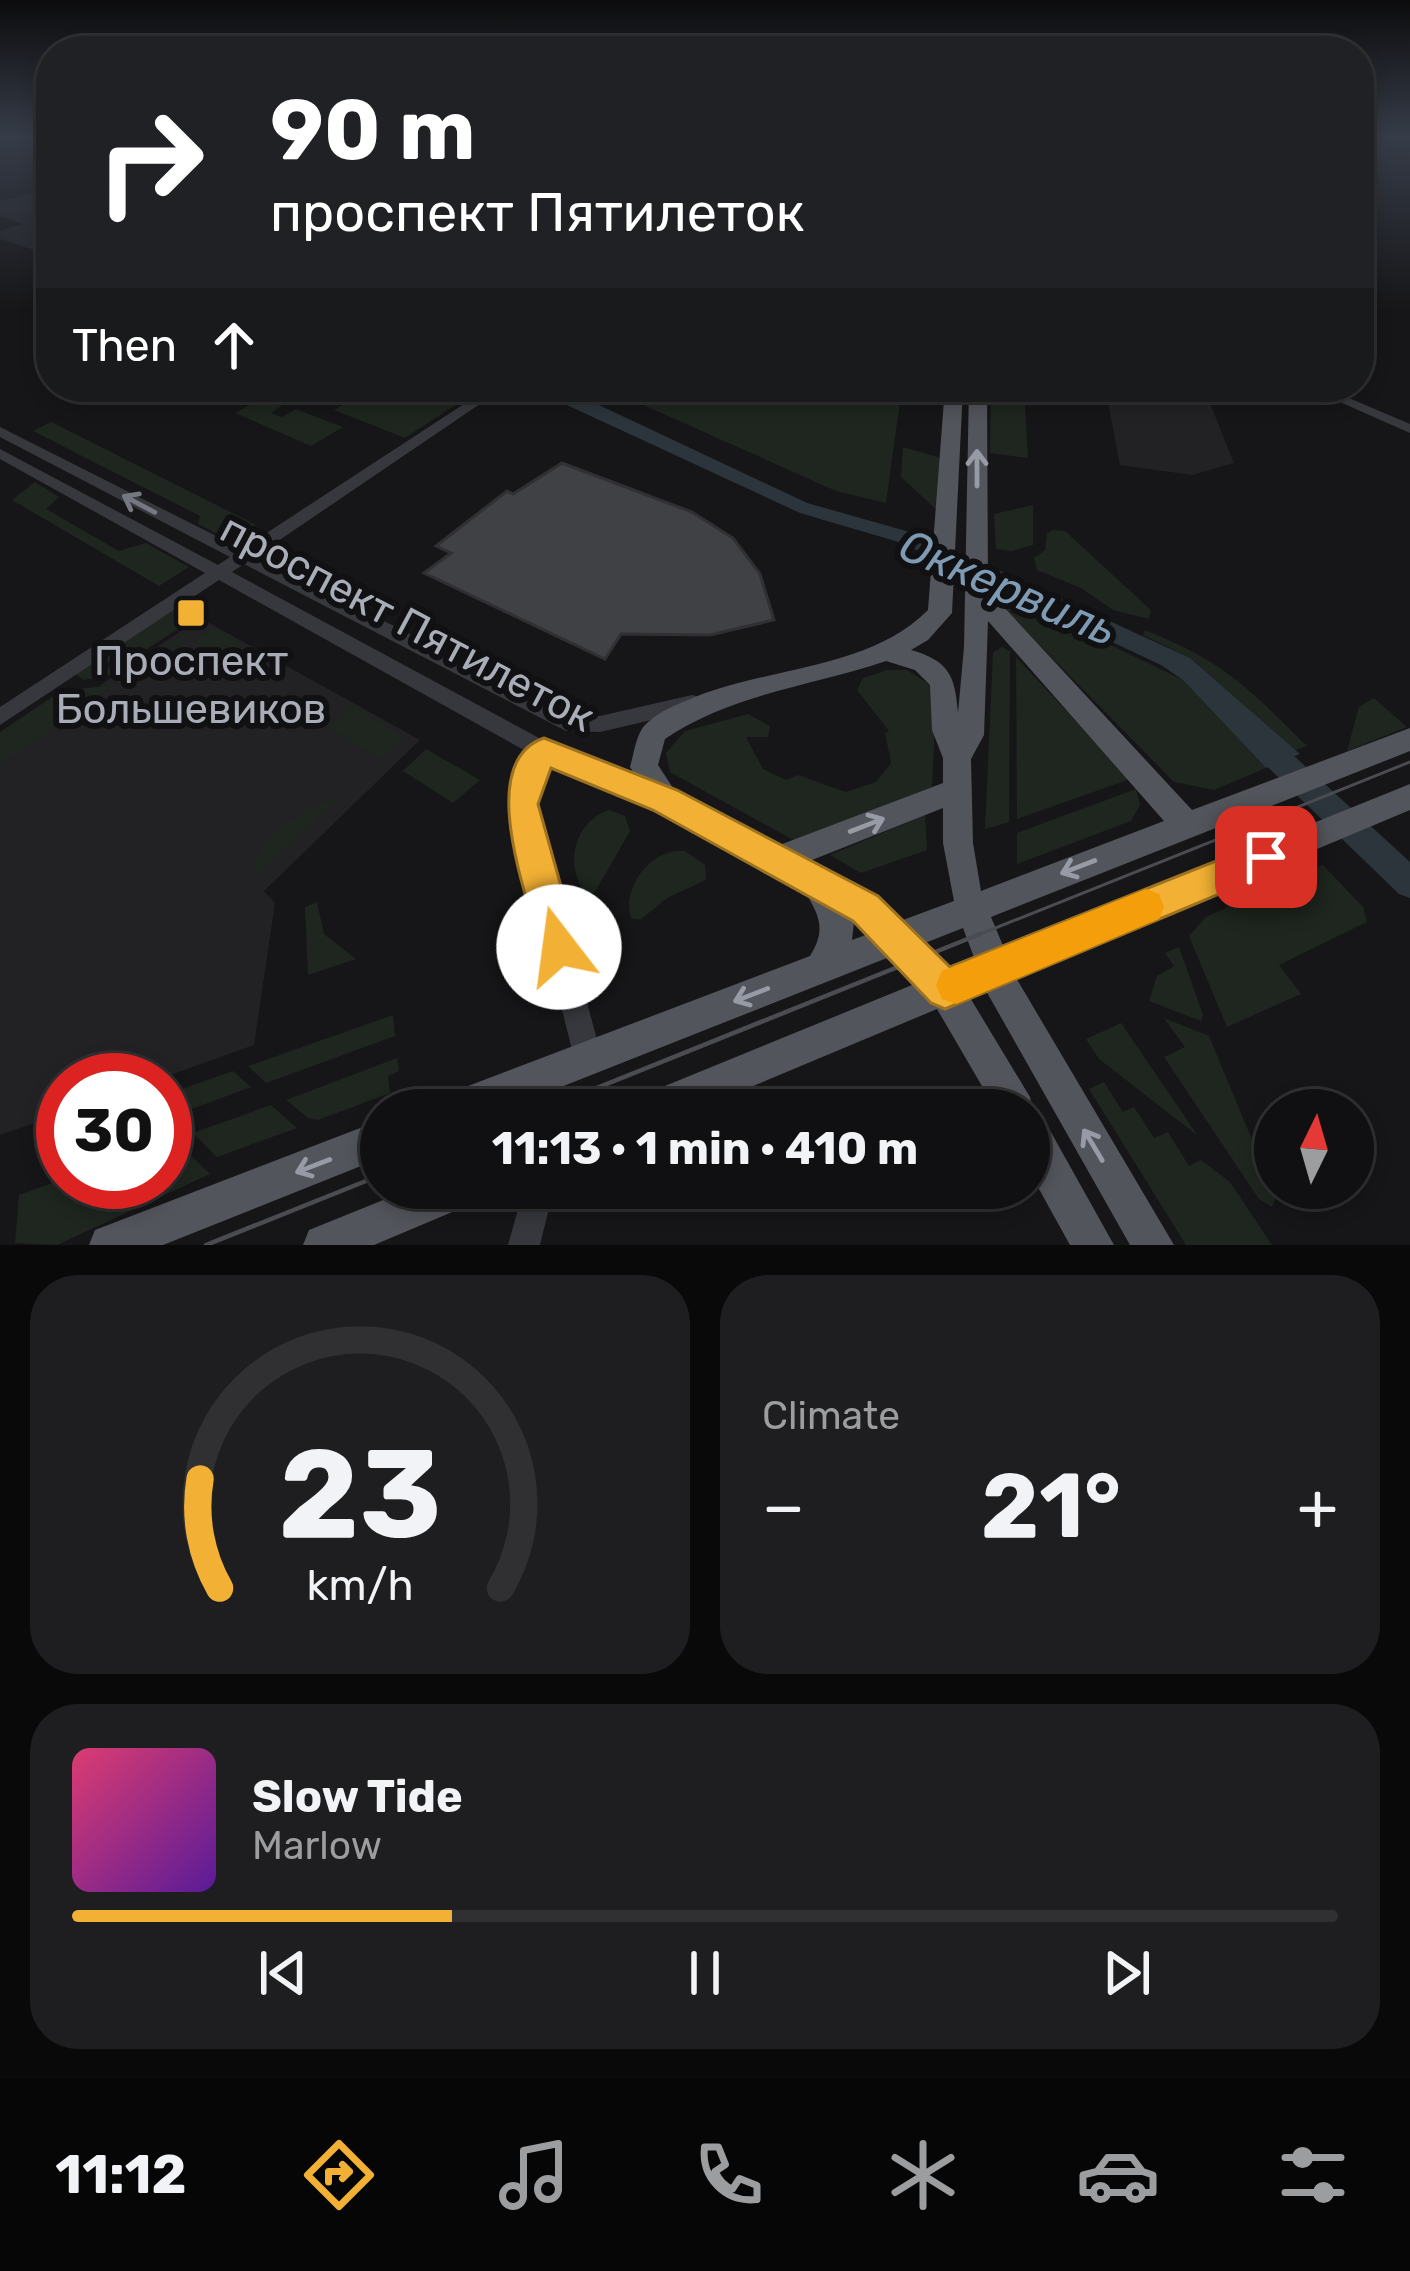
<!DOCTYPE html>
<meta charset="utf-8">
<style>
:root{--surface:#101012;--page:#1e1e20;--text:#f1f3f6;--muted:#9c9d9f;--line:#303032;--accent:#f2b134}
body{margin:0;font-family:Rubik,sans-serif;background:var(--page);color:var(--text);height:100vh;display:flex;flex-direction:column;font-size:45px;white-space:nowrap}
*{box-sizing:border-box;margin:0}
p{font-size:39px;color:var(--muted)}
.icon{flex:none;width:66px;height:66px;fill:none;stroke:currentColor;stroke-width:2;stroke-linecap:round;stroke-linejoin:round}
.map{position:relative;height:1245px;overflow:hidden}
.side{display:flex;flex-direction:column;gap:30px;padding:30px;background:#09090a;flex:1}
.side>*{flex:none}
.top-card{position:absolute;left:36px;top:36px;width:1338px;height:366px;border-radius:48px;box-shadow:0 6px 18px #0003,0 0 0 3px var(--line);background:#202124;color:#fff;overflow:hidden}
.needle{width:78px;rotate:5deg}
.fabs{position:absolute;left:1254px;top:1089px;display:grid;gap:24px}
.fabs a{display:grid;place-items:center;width:120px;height:120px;border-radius:50%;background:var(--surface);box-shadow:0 6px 18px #0003,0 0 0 3px var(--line);font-size:60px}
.speed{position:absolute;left:36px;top:1053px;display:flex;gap:24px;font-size:60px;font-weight:700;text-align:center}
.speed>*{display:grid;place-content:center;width:156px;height:156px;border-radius:50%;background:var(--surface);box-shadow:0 6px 18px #0003,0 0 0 3px var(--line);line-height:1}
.speed .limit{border:18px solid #d22;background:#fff;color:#111}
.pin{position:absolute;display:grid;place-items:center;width:102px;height:102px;color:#fff;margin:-51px;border-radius:24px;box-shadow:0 6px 18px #0006}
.me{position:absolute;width:132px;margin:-66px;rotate:345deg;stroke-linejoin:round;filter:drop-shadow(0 0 9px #0008)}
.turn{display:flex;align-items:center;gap:42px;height:252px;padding:0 36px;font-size:54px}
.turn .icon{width:156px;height:156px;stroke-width:2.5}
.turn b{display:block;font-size:84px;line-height:102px}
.then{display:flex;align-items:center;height:114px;padding:0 36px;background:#0003;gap:24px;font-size:45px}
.big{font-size:90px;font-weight:700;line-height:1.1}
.side .widget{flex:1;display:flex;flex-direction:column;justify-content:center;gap:18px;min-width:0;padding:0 42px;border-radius:48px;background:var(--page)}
.side .dial{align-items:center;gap:0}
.dial svg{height:312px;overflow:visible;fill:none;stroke:var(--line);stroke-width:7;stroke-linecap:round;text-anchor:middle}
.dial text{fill:var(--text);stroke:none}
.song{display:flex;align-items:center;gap:36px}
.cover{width:144px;height:144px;border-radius:18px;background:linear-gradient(135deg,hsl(340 70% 55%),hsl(270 70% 35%))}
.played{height:12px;border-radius:6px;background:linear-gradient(90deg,var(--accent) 30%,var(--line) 30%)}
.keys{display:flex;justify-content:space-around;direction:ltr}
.heat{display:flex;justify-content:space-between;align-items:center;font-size:66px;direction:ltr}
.side .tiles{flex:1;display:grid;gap:30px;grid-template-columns:1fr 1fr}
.widget:last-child{grid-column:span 2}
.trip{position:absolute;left:360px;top:1089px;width:690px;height:120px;border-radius:60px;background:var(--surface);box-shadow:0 6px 18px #0003,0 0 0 3px var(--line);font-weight:700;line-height:120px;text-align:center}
.dock{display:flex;height:192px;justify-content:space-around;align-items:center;background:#060607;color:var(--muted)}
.dock .icon{width:84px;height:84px}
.dock .current{color:var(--accent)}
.dock b{font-size:54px;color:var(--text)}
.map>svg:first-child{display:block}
.built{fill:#222225}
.green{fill:#1e261f}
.water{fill:#2c353c}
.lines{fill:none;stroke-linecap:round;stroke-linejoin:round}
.river{fill:#2c353c;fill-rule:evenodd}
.building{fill:#404145;stroke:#303034;stroke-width:3}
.minor{fill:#37383d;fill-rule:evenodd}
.major{fill:#53555c;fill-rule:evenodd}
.tram-far1{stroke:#4a4c52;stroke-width:3}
.tram{stroke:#4a4c52;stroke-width:4.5}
.oneway{stroke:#979ba6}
.oneway2{stroke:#757881}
.route{fill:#f2b134;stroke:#9d7322;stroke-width:3}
.slow{fill:#f59e0b}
.poi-dot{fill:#f2b134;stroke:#111113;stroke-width:4.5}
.labels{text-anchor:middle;stroke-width:12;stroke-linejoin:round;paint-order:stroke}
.street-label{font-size:42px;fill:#a8adb8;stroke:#111113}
.poi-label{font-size:42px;fill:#a8adb8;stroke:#111113}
.water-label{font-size:45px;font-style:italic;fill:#7f9bb3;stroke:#111113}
</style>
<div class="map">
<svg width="1410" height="1245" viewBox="0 0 1410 1245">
<rect width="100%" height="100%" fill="#161618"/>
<!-- built -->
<path class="built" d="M38,192L51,196V252L46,254L0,239V231L22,224L0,216V201Z
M1105,387L1207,396L1234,463L1192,475L1120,465Z
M200,618L420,740L264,891L275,903L254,1045L156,1080H63V1113L0,1135V753Z"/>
<!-- green -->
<path class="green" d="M283,387H308L271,413L282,417L296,409L343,427L311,446L235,413Z
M373,387H483L405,438L334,410Z
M603,387H902L886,503L836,491Z
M991,387H1024L1028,458L990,453Z
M51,422L256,525L231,541L198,524L200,516L33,431Z
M903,447L941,458L939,512L901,477Z
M35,482L59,497L46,509L119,551L146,543L189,567L159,586L12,500Z
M1033,505V545L1012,551L996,549L994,514Z
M1053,530L1065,531L1151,610L1149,619L1113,610L1081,588L1037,570L1034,558L1045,550L1047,533Z
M1003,593L1183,680L1266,768L1214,790L1174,782L1006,611Z
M176,607L195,618L147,649H120L105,667C145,672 173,634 206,624L142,669L84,680L75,674Z
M213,628L277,665L259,679L194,642Z
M1145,630C1226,663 1246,686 1307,746L1295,750L1190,658L1143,635Z
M1002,647L1010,651L1009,822L985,829L993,652Z
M1016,657L1130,779L1017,819Z
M887,670H907L932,686L936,700L932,787L795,841L670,772L666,753L685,731L748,714L770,726L768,737H746L763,769L786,780L798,775L846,792L876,782L891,763L885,733L889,731L857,690L863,678Z
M113,685L0,765V732L61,691Z
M1374,698L1407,727L1347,751L1359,707Z
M350,706H351L405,737L382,759L328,727Z
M426,749L480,780L453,803L403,771Z
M1136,789L1140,805L1131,821L1017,864V833Z
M340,798L259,873L253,868C260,836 309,803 340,798Z
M609,810L625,816L630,831L595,892L587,895C563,867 574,821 609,810Z
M925,815L927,850L861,873L830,855Z
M685,851L705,865L706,880L667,898L640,920L631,918C621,887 652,848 685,851Z
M1323,865L1363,907L1367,922L1279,965L1301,994L1227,1027L1189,936L1206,917Z
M317,902L324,934L356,959L308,975L305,907Z
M1179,947L1203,1015L1201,1021L1149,1001L1157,976L1174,966L1165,953Z
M393,1015L395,1036L266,1083L248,1066Z
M1164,1018L1209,1036L1276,1197L1272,1207L1259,1199L1164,1057L1185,1047Z
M1121,1023L1198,1136L1099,1059L1086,1039Z
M397,1058L399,1071L388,1076L390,1093L318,1120L308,1118L286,1100Z
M233,1071L251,1087L173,1116L165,1108V1095Z
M1104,1082L1123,1112L1134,1107L1154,1138L1168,1132L1189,1166L1201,1160L1230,1182L1272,1245H1186L1089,1089Z
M271,1105L297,1128L217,1157L193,1133Z
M175,1140L210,1174L57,1245L15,1243L19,1195L63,1179L165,1182V1143Z"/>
<!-- water -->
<path class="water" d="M528,387L565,389L807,503L924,536L1190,658L1300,754L1266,768L1183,680L1161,665L902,543L800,513Z"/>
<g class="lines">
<!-- river -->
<path class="river" d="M1259,730L1269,733L1410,862V898L1399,894L1249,749L1245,741L1249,733Z"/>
</g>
<!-- building -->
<path class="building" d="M562,463L692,512L733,538L760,574L774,620L710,635L621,634L605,659L424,573L451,553L436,546L507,491L513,494Z"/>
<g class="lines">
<!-- minor -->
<path class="minor" d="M490,387H505L256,556L569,715L600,716L692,695L699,697L702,703L699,709L600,732L566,731L244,564L232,572L552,745L673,793L676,800L673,807L665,810L549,762L537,779L533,804L602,1058L598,1068L588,1072L578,1068L574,1058L511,804L516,776L531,754L219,580L0,725V707L205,573L0,459V449L218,565L230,557L0,437V427L242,549Z
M1306,387H1323L1410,424V433Z
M524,1188H554L540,1245H508Z"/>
<!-- major -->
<path class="major" d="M945,387H963L952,613L928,640L911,650C949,661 955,675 958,713L964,647L969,387H987L988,590L1192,810L1410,728V751L991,917L1004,948L1410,784V810L1015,976L1174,1245H1130L985,989L969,996L1030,1097L1034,1115L1043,1118L1114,1245H1070L1029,1171V1110H996L937,1009L696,1110H632L638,1097L917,983L892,956L503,1110H436L442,1097L455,1091L810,956C825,931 821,919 807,895L655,809L630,767C634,754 636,733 646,724C659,711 678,704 695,697C769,667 870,669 928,610ZM988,621L1164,821L981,891L973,843L971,759L984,735ZM886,661L915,670L930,685L932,730L943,758V783L777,846L675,791L658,765L665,739C731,694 812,686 886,661ZM943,808V843L954,901L903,920L892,908L807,862ZM854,922L871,933L852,940ZM963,928L975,960L951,970L925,943Z
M381,1120V1158L163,1245H89L95,1230Z
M413,1188H482L476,1202L374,1245H303L309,1230Z"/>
<!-- tram-far1 -->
<path class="tram-far1" d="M973,937L1410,762"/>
<!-- tram -->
<path class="tram" d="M542,1110L980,934
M206,1245L381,1175"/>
</g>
<!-- one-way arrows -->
<defs><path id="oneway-shaft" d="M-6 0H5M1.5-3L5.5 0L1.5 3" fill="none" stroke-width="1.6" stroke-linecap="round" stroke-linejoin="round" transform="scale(3)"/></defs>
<g class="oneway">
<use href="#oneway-shaft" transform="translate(977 468) rotate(-90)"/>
<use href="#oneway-shaft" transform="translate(867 825) rotate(-21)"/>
<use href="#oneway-shaft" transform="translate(1078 867) rotate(159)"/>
<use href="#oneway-shaft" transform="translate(751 995) rotate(159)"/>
<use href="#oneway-shaft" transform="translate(1093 1145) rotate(-121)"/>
<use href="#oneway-shaft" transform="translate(313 1166) rotate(159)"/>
</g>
<use class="oneway2" href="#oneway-shaft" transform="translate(139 504) rotate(-152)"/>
<!-- sky -->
<linearGradient id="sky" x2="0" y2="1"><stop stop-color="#0c0c0d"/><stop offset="0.44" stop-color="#363c48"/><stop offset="1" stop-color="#363c48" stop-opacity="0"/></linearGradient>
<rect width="1410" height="311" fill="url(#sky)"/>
<!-- route -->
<path class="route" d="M544,738L677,790L878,896L950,967L1266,841L1279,846L1284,857L1279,869L945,1009L931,1003L853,921L653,810L551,768L538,804L578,947L572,961L559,966L545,961L540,947C528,897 474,762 544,738Z"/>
<!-- slow -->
<path class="slow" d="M1146,889L1159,894L1164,907L1159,919L956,1004L942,999L936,985L942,971Z"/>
<!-- markers -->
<rect class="poi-dot" x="176" y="598" width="30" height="30" rx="6"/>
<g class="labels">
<!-- street labels -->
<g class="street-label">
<text transform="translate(408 622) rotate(28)" y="15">проспект Пятилеток</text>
</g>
<!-- poi labels -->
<g class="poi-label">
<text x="191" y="675">Проспект<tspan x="191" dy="48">Большевиков</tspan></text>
</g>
<!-- water labels -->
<g class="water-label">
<text transform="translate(1008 587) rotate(23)" y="16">Оккервиль</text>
</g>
</g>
</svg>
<div class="fabs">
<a><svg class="needle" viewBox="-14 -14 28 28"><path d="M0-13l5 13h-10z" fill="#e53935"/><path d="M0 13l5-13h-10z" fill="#9c9d9f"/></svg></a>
</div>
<div class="speed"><div class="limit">30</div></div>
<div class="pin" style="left:1266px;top:857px;background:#d93025"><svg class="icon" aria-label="arrive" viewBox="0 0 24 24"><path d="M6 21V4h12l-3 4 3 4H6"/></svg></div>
<svg class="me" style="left:559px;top:947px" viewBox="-20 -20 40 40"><circle r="19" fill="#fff"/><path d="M0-13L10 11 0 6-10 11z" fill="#f2b134"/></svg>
<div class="trip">11:13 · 1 min · 410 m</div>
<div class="top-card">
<div class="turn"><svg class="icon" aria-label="right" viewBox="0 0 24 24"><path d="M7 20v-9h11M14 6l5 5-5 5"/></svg><div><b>90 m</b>проспект Пятилеток</div></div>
<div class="then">Then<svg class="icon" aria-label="ahead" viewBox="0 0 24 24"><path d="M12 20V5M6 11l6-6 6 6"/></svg></div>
</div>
</div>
<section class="side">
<div class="tiles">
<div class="widget dial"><svg viewBox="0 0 100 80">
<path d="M14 69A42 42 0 1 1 86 69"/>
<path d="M14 69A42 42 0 0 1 9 41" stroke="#f2b134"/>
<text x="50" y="56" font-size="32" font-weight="700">23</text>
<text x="50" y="72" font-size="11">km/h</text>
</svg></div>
<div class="widget"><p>Climate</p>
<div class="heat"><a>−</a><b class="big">21°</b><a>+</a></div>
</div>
<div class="widget">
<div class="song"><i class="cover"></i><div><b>Slow Tide</b><p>Marlow</p></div></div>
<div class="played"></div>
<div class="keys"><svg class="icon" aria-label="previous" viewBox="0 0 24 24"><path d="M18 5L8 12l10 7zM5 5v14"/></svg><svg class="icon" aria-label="pause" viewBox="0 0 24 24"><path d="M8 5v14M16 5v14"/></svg><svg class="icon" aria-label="next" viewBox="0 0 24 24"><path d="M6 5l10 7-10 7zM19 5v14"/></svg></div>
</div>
</div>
</section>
<nav class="dock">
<b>11:12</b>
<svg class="icon current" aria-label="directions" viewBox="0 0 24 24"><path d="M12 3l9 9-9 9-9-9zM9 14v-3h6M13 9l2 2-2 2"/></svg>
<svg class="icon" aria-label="music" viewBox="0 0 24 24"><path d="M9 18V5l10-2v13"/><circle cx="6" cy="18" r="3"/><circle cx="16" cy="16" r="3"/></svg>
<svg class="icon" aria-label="phone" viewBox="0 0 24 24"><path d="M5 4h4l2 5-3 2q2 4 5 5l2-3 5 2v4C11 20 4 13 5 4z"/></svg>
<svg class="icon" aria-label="climate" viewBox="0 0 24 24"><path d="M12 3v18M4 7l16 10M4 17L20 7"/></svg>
<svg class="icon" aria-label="car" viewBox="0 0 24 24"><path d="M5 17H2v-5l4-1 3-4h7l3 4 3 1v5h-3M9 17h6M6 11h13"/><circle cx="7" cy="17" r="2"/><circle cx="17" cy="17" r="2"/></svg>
<svg class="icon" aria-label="filters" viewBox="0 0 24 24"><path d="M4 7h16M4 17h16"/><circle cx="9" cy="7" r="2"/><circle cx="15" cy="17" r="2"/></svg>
</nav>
